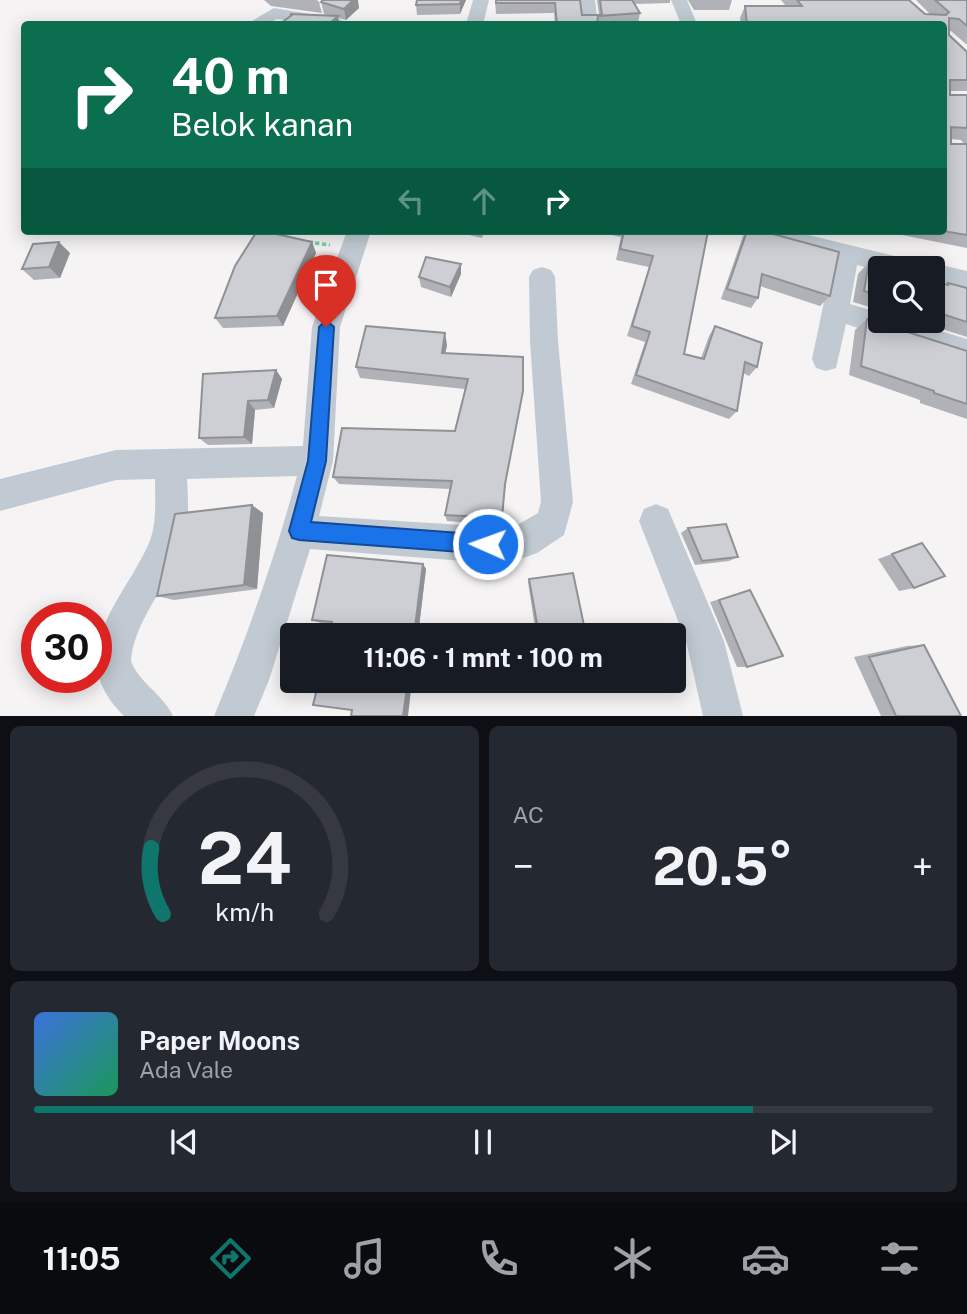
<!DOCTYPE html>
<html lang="id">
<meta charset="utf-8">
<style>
:root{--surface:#171b24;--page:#242831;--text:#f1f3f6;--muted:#9ea1a6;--line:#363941;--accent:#0f766e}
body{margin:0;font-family:"Public Sans",sans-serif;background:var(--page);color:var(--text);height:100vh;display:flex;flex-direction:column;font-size:26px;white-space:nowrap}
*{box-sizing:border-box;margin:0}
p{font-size:23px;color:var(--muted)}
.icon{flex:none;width:38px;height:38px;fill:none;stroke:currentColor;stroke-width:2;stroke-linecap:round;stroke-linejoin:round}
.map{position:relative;height:716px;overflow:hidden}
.panel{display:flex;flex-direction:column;gap:10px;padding:10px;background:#0d0f14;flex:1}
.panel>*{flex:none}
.hud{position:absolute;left:21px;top:21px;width:926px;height:214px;border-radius:7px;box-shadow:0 4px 18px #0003;background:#0b6e4f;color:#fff;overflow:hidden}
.fabs{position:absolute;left:868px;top:256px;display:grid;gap:14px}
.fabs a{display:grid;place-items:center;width:77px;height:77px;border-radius:7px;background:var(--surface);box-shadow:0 4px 18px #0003;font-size:35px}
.speed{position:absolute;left:21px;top:602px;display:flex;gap:14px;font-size:35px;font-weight:700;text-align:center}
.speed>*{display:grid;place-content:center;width:91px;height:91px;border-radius:50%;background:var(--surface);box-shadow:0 4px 18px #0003;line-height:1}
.speed .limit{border:10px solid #d22;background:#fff;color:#111}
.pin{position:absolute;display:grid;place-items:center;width:60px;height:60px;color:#fff;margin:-72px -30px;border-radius:50% 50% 50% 0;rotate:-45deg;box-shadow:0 0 7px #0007}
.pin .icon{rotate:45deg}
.me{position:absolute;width:77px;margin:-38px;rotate:272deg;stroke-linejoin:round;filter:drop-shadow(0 0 5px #0008)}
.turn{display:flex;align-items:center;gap:24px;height:147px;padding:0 35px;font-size:32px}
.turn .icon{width:91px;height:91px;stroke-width:2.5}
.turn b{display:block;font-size:49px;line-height:60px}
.lanes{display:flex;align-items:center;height:66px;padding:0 35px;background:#0003;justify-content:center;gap:35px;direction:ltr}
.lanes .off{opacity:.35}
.big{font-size:52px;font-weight:700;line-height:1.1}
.panel .card{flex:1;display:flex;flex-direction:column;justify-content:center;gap:10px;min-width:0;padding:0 24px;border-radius:10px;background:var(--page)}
.panel .dial{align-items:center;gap:0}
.dial svg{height:182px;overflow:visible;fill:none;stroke:var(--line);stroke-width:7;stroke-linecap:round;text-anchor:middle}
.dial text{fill:var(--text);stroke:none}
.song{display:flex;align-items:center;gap:21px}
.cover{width:84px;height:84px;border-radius:10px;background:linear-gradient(135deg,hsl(220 70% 55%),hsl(150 70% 35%))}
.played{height:7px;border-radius:4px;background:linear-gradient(90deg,var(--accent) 80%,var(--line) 80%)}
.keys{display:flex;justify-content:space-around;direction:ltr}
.heat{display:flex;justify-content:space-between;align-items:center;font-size:38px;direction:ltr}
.panel .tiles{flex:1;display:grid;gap:10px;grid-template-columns:1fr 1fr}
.card:last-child{grid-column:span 2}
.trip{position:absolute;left:280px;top:623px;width:406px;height:70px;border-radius:7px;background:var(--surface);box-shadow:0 4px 18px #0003;font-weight:700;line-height:70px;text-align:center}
.tab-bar{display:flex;height:112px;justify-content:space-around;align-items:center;background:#090b0e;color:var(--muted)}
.tab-bar .icon{width:49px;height:49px}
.tab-bar .active{color:var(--accent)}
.tab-bar b{font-size:32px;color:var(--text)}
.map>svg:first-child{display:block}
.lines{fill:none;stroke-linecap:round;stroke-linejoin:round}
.path{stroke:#7ad0a6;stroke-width:3.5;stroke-dasharray:4.5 2.5;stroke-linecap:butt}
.minor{fill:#c1cad2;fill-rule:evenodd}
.wall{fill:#b0b2b7;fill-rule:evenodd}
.shaded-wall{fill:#909195}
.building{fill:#cdcfd5;stroke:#909195;stroke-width:2}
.route{fill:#1a73e8;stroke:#114b97;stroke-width:2}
</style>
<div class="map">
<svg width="967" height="716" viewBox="0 0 967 716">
<rect width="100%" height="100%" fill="#f5f3f3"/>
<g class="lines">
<!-- path -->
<path class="path" d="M246,231L261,234
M308,242L330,245"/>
<!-- minor -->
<path class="minor" d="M473,0H489L483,24H466Z
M579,0H595L598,24H582Z
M671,0H687L697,24H681Z
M274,8L339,19L348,24H311L277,19L267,24H247Z
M347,231H371L340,327L333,461L319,516L512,528L538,513L541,502L530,341L529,277L533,270L542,267L551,270L555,277L558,341L573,502L564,535L537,553L512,562L464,561L310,549L269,680L254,716H214C247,637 275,558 297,476L187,479C188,500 190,523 183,543C171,583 134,619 131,661C139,683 163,694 173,716H124C61,653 122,604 149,543C157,524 155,500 155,479L116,480L0,511V479L116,450L303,446L312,327Z
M743,231H792L915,261L918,268H880V271L857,265L850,304L880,313V320H904L967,339V363L846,324L836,368L826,371L816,368L812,359L833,259L747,237Z
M933,263L967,271V291L933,283V268H923Z
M656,504L668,509L724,641L743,716H703L686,641L639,521L644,509Z"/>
</g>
<!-- wall -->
<path class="wall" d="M264,0H317L319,2L322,13L271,6Z
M466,0L460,14L417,15L416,5Z
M495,0H580L582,15H599L597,0H670V3L635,4L640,13L638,23L624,24H555L554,13L496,14Z
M688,0H732L729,10H694Z
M781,0H909L925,14L931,15L916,0H967V45L951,31H949V35L967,52V91H950V95H967V248L882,231H943V24H741L740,18L745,6H786ZM951,139L961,140L964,144H951Z
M321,2L359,8L346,20L338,18L291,16L290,14L331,16L324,14Z
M452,231H484L482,238Z
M594,231H708L684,354L701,358L709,336L715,326L757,367L749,376L743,373L737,411L729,419L631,384L645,342L627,336L649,267L616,260L621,237Z
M746,231H762L830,296L820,306L760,286L758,298L751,308L721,299L743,236Z
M312,242L316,253L283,326L223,328L215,318Z
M70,253L60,278L34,280L22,269Z
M869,262L880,268V310L853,302L858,274Z
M461,274L451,297L421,287L419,277Z
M933,281L945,285L948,283L967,288V337L914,320H933Z
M867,319L967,351V419L920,403V400L849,375L855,330Z
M447,345L445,353L523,357L505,490L501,525L447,521L445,515L450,489L339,484L333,477L455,431L465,389L360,378L356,367Z
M276,370L282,379L274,408L255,410L252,444L208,445L199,438Z
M263,513L257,589L174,600L157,596Z
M688,528L738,557L729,561L695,565L681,533Z
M922,543L914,588L899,591L878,559Z
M423,564L426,569L418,635H329L331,624L321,623L312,620Z
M529,579L586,635H536L528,582Z
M750,590L747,667H737L710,602Z
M924,645L961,716H881L854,657L907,646Z"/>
<!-- shaded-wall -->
<path class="shaded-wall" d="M353,0H358L359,8L346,20L344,9Z
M461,0H466L460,14V4Z
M338,16L339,24H329Z
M59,242L70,253L60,278L49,267Z
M312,242L316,253L283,326L277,316Z
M461,264V274L451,297L450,287Z
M445,333L447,345L443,364L442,353Z
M276,370L282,379L274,408L268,400Z
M248,401L255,410L252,444L244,437Z
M252,505L263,513L257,589L244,585Z
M423,564L426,569L418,635H414Z
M408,681H412L408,716H403Z"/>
<!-- building -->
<path class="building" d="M323,0H353L344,9L321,2Z
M417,0H461L460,4L416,5Z
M496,0H580L582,15H602L600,0H632L640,13L598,16L597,24H557L555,3H496Z
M797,0H909L925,14L946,15L949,12L935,0H967V26L959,19L949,18V35L967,52V80H950V95H967V128L951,127V144H967V235L943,231V24H747L745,6H802Z
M290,14L338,16L329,24H280L292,15Z
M257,231H263L312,242L277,316L215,318L235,266Z
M624,231H708L684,354L704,359L715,326L762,343L757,367L745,362L737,411L636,375L650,332L632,326L653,256L620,249Z
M747,231H762L839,252L830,296L762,274L758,298L727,289Z
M59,242L49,267L22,269L33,244Z
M426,257L461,264L450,287L419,277Z
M869,262L888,268H880V296L864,291Z
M933,281L948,285V283L967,288V322L933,311Z
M867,319L967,351V404L934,393V391L861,366Z
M366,326L445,333L442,353L523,357V391L505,484L502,518L445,515L452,481L333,477L342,428L455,431L468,379L356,367Z
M276,370L268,400L248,401L244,437L199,438L203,374Z
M252,505L244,585L157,596L175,514Z
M726,524L738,557L702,561L688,528Z
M922,543L945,576L914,588L892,554Z
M327,555L423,564L414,635H329L332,622L312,620Z
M573,573L586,635H539L529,579Z
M750,590L783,656L747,667L719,600Z
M924,645L961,716H896L869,657Z
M319,681H408L403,716H351L352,710L313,705Z"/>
<!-- route -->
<path class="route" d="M326,320L334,327L326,461L311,522L488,535L495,537L498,544L495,551L488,554L299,540L292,538L289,531L308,461L319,327Z"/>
</svg>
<div class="fabs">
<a><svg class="icon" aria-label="search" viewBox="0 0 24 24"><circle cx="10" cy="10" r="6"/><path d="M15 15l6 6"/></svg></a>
</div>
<div class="speed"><div class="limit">30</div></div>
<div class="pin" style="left:326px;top:327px;background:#d93025"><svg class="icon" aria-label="arrive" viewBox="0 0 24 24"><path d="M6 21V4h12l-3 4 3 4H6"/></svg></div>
<svg class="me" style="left:488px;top:544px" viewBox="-20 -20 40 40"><circle r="17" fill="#1a73e8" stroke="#fff" stroke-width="3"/><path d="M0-11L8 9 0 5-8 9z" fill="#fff"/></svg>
<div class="trip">11:06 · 1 mnt · 100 m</div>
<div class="hud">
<div class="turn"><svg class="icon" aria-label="right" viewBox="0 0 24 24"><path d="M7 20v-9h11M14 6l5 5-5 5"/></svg><div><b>40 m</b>Belok kanan</div></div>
<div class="lanes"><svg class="icon off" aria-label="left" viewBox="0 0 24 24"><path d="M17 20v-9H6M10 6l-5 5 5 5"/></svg><svg class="icon off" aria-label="ahead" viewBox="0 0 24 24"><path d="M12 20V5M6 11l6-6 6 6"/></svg><svg class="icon" aria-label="right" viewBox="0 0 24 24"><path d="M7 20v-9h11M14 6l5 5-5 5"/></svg></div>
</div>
</div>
<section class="panel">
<div class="tiles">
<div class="card dial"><svg viewBox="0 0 100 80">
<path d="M14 69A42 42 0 1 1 86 69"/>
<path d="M14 69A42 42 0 0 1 9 40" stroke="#0f766e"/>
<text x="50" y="56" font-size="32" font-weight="700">24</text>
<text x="50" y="72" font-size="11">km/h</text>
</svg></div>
<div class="card"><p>AC</p>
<div class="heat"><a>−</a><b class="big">20.5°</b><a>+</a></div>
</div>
<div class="card">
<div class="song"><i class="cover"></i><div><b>Paper Moons</b><p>Ada Vale</p></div></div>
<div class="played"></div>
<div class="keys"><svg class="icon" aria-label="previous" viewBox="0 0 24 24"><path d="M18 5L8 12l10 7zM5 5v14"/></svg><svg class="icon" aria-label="pause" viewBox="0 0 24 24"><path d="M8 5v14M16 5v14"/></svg><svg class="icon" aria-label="next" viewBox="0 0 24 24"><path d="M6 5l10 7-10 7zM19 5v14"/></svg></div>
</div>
</div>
</section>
<nav class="tab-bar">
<b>11:05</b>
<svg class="icon active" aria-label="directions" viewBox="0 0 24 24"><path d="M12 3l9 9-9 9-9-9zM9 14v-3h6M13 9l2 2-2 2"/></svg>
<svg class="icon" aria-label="music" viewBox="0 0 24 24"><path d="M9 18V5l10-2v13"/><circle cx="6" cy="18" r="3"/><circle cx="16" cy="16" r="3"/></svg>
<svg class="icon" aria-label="phone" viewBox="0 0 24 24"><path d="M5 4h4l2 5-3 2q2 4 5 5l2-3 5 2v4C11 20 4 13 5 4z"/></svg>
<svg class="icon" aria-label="climate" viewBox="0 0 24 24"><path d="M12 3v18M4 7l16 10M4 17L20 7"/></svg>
<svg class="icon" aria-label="car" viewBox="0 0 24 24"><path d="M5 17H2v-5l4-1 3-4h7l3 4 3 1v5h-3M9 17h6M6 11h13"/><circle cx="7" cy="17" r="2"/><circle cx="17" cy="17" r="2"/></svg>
<svg class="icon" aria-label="filters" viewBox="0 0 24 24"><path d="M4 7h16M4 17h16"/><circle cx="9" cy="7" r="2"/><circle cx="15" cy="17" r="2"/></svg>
</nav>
